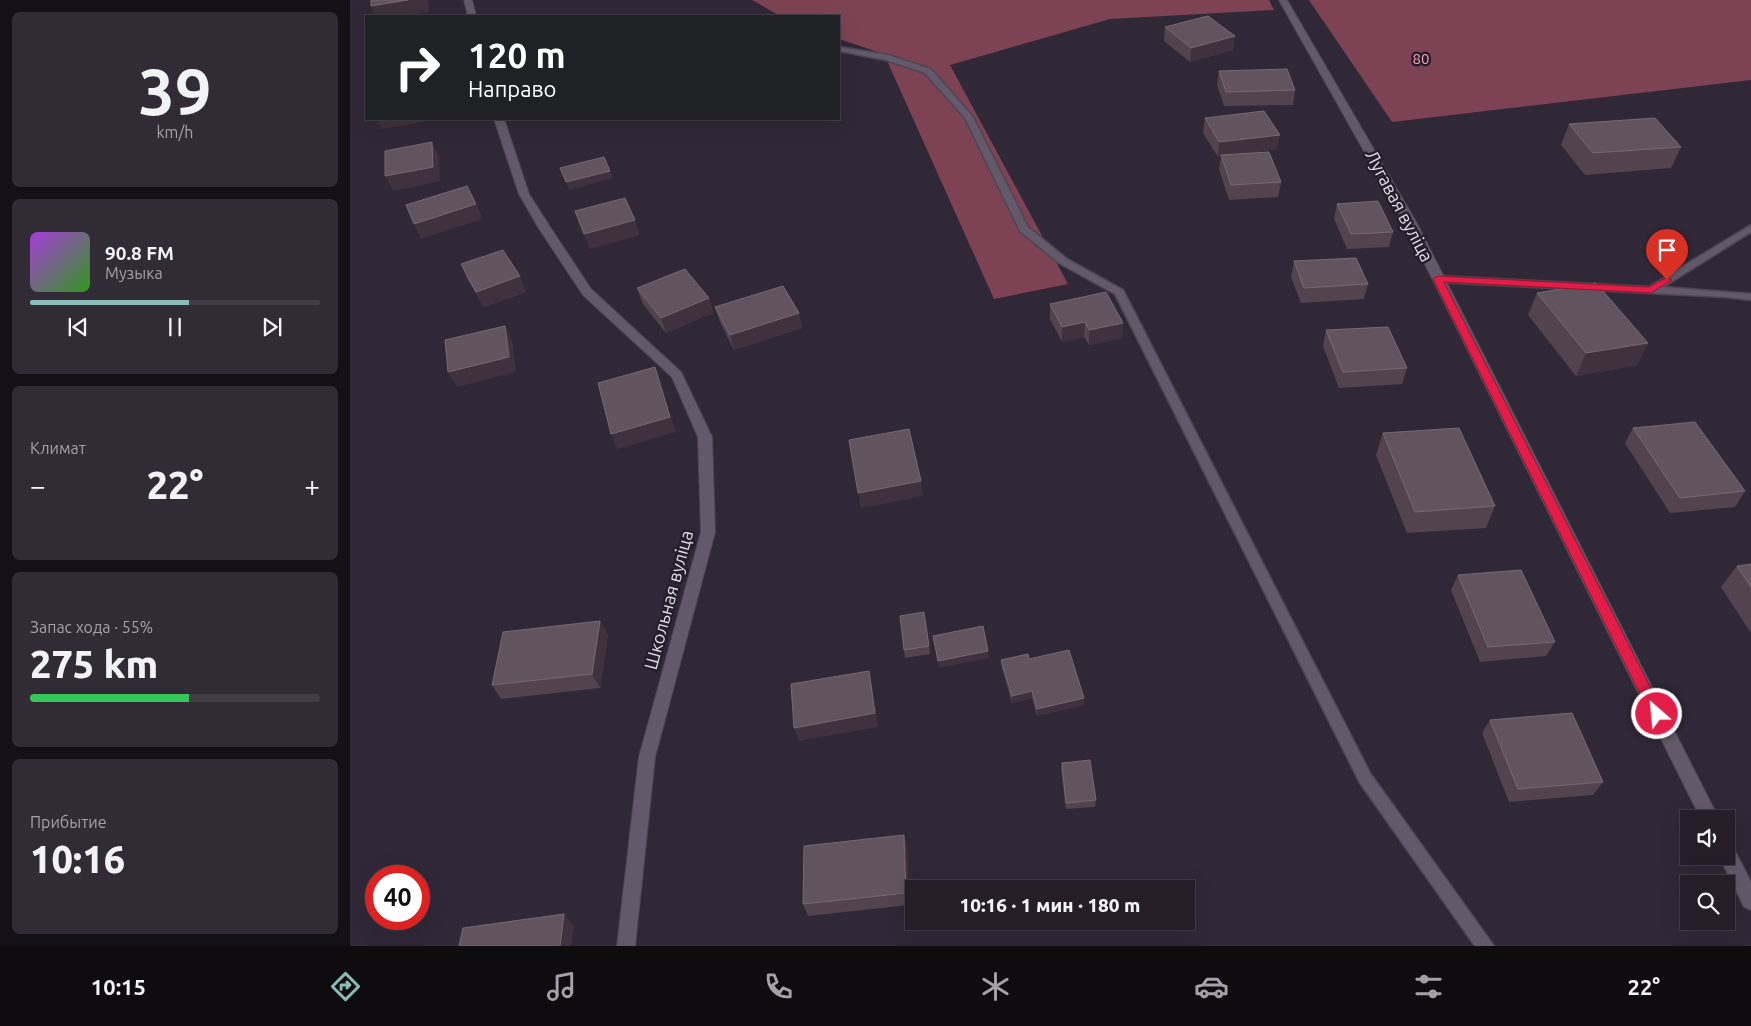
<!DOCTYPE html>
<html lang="ru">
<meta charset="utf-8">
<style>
:root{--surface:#251e29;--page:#312b35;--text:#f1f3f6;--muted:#a3a2a8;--line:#423c46;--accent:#8bbbb9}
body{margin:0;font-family:Ubuntu,sans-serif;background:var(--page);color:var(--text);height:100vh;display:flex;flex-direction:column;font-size:19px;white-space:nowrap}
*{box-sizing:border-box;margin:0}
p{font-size:16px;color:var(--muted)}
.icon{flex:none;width:28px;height:28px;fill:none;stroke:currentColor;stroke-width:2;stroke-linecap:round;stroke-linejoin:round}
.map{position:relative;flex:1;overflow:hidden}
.side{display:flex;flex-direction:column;gap:12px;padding:12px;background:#141017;width:350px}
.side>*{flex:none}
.top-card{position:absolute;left:15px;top:15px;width:475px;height:105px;border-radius:0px;box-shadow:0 5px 20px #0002,0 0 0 1px var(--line);background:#202124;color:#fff;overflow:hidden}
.fabs{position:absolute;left:1330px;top:810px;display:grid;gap:10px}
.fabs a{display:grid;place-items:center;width:55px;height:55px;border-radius:0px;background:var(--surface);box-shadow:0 5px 20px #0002,0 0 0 1px var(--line);font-size:25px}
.speed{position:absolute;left:15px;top:865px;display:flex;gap:10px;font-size:25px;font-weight:700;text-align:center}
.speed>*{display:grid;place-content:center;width:65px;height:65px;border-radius:50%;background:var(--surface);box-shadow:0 5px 20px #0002,0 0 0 1px var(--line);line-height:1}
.speed .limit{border:8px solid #d22;background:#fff;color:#111}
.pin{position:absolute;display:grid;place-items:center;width:42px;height:42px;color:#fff;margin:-51px -21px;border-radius:50% 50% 50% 0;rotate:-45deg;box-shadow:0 0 5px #0007}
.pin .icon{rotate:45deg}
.me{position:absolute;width:55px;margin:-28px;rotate:333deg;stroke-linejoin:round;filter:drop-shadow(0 0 4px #0008)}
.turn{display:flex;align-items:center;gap:18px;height:105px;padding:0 20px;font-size:22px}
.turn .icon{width:65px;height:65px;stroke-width:2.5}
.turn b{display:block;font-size:35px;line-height:42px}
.big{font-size:38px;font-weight:800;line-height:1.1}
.side .tile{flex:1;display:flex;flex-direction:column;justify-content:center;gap:8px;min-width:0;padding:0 18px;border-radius:8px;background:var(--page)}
.side .dial{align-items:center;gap:0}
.dial b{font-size:65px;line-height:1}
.song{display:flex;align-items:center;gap:15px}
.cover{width:60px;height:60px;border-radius:8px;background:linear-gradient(135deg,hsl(280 70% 55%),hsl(110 70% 35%))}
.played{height:5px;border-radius:2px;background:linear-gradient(90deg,var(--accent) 55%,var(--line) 55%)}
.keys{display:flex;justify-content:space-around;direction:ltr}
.heat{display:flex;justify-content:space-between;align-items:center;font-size:28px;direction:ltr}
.charge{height:8px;border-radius:4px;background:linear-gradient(90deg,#34c759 55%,var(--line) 0)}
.trip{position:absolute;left:555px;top:880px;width:290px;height:50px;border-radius:0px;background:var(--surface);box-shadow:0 5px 20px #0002,0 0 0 1px var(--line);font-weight:800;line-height:50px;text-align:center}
.menu{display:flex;height:80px;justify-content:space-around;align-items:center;background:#0f0c10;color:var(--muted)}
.menu .icon{width:35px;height:35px}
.menu .current{color:var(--accent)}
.menu b{font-size:22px;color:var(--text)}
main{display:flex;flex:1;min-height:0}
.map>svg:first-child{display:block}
.forest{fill:#7d4354}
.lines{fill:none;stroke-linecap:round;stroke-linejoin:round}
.service-casing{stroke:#4d4652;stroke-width:3}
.minor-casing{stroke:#4d4652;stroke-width:2}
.tertiary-casing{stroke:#4d4652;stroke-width:2}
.service{fill:#63596a;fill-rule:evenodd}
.minor{fill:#63596a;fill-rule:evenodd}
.tertiary{fill:#63596a;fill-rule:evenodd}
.wall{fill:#53434e}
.shaded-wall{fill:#3f323e}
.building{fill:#62545f;stroke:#766974}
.route{fill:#e11d48;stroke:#92132f}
.labels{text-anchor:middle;stroke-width:5;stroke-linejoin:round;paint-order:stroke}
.far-park-label{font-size:15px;fill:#fea3bc;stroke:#271e2d}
.street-label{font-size:18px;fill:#e1dce5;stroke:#271e2d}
</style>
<main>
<section class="side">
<div class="tile dial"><b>39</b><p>km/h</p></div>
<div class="tile">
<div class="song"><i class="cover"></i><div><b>90.8 FM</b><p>Музыка</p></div></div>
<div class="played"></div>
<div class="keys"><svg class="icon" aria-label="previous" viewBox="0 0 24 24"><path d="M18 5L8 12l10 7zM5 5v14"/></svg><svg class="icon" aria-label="pause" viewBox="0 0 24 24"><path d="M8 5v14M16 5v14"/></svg><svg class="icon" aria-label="next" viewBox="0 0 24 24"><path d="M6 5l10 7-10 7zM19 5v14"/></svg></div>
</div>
<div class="tile"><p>Климат</p>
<div class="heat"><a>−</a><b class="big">22°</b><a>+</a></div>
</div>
<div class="tile"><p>Запас хода · 55%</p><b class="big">275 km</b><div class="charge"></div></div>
<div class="tile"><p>Прибытие</p><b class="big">10:16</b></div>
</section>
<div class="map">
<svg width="1401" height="946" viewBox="0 0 1401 946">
<rect width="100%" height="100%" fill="#312837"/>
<!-- forest -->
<path class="forest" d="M402,0H919L924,10L760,19L600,65L718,284L644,299L534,54L489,39V16H430Z
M959,0H1401V80L1042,122Z"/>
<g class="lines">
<!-- service casing -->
<g class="service-casing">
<path id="service" d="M489,47L538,55L581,69L623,117L678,227L717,259L773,290L1020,773L1144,946H1125L1010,783L765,294L709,263L670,231L615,118L575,73L536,60L489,51Z
M1401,225V232L1313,287L1401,294V300L1376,297L1088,282L1083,279L1088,276L1299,287Z"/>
</g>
<!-- minor casing -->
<g class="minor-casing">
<path id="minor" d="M114,0H122L126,16H118Z
M144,119H154L179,194L200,227L241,289L331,372L362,437L365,532L305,757L285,946H267L289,757L351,532L348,437L322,377L233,295L188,227L169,194Z"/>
</g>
<!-- tertiary casing -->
<g class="tertiary-casing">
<path id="tertiary" d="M929,0H937L1066,222L1369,819H1351L1054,222Z
M1376,842L1382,845L1401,882V910L1394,907L1369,856H1376Z"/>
</g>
<!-- service -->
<use href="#service" class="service"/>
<!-- minor -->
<use href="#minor" class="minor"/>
<!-- tertiary -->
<use href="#tertiary" class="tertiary"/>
</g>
<!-- wall -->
<path class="wall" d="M815,27L885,36L883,50L840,62L814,41Z
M869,71L945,90L943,105L874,106L867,85Z
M855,118L927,149L898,153L931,182L928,197L879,200L869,169L871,157H868L853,133Z
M1219,124L1331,147L1321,168L1235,175L1211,145Z
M987,204L1043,232L1039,247L997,249L984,219Z
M944,261L1018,284L1014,299L951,303L941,277Z
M111,264L176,292L134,307L118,280Z
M287,288L359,298L363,313L316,333L293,304Z
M1187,293L1298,343L1287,365L1226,376L1178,315Z
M700,304L773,323L772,338L739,345L734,337L712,342L700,319Z
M365,307L449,313L452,328L384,350L370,322Z
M976,330L1057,368L1052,384L989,388L973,346Z
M1283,428L1395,491L1385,507L1320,513L1275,443Z
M1033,433L1145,506L1136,528L1057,533L1026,455Z
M1401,564V633L1371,587L1387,566Z
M1108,575L1205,642L1196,656L1130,662L1101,590Z
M574,612L580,654L555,658L554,650Z
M250,621L258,635L250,688L151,699L142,685Z
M679,659L734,698V705L687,716L682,698L662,703L652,668L651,660Z
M1140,720L1253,782L1243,795L1159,802L1132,733Z
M712,763L746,800L745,807L716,809L711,770Z
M554,835L557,848L559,905L458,916L453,904Z"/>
<!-- shaded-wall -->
<path class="shaded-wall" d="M58,0H78L79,12L48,16H25L21,6Z
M885,36L883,50L840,62L841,48Z
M27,119H83V120L32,129Z
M930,135L927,149L872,157L871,155V157H868L869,142Z
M82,142L89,157L90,181L43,191L35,176Z
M260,171L263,178L219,190L216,182Z
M126,204L133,219L71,239L64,224Z
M285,220L290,235L240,249L234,234Z
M170,276L176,292L134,307L126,292Z
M359,298L363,313L316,333L311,318Z
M449,313L452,328L384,350L380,335Z
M735,322L734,337L712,342V327Z
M773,323L772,338L739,345V330Z
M155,326L162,341L166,372L107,387L98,372Z
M1298,343L1287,365L1226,376L1236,353Z
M305,367L326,432L267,449L261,434Z
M571,481L573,496L511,508L508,493Z
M250,621L258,635L250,688L242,674Z
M638,651L639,658L589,668L588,661Z
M519,671L522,685L528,727L449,741L444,728Z
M682,691V698L662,703V696Z
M734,698V705L687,716V709Z
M554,835L557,848L559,905L556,893Z
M214,914L224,926L221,946H210Z"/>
<!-- building -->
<path class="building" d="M21,0H58L21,6Z
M858,16L885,36L841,48L815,27Z
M937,69L945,90L876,92L869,71Z
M914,111L930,135L869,142L855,118Z
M1305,118L1331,147L1243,153L1219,124Z
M82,142L83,167L35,176V151Z
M919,152L931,182L881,185L871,155Z
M254,157L260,171L216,182L210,168Z
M117,186L126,204L64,224L56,205Z
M275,198L285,220L234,234L225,211Z
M1028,201L1043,232L1001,234L987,204Z
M153,250L170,276L126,292L111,264Z
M1006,258L1018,284L954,288L944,261Z
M335,269L359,298L311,318L287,288Z
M1246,283L1298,343L1236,353L1187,293Z
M433,286L449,313L380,335L365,307Z
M756,292L773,323L739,330L735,322L712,327L700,304Z
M155,326L159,357L98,372L95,340Z
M1038,327L1057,368L993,372L976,330Z
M305,367L320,417L261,434L248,383Z
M1345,422L1395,491L1330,498L1283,428Z
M1109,428L1145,506L1065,512L1033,433Z
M559,429L571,481L508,493L499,440Z
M1401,564V587L1387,566Z
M1171,570L1205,642L1138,647L1108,575Z
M574,612L579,646L554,650L550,616Z
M250,621L242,674L142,685L153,632Z
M633,626L638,651L588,661L583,636Z
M719,650L734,698L687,709L682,691L662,696L651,660L678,654L679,659Z
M519,671L525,713L444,728L441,684Z
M1222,713L1253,782L1168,789L1140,720Z
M740,760L746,800L716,803L712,763Z
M554,835L556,893L453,904L454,846Z
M214,914L210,946H109L113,928Z"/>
<!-- route -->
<path class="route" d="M1088,276L1299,287L1317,277L1322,280L1301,293L1094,282L1312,710L1314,714L1312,718L1307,720L1302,718L1083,279Z"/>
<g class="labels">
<!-- far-park labels -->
<g class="far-park-label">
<text x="1071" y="64">80</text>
</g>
<!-- street labels -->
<g class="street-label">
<text transform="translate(1049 206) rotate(62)" y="6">Лугавая вуліца</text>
<text transform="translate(319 600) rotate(-75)" y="6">Школьная вуліца</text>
</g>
</g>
</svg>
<div class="fabs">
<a><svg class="icon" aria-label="sound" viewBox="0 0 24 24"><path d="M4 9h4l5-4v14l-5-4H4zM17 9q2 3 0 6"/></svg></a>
<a><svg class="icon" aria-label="search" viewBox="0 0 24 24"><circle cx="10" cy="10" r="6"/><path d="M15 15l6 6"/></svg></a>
</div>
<div class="speed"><div class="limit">40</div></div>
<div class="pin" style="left:1317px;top:280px;background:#d93025"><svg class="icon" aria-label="arrive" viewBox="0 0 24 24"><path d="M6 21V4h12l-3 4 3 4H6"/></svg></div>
<svg class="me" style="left:1307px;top:714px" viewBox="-20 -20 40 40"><circle r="17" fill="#e11d48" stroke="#fff" stroke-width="3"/><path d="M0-11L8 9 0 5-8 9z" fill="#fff"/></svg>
<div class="trip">10:16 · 1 мин · 180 m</div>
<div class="top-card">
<div class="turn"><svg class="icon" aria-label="right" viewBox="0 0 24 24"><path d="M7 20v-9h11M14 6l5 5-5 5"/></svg><div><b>120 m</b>Направо</div></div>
</div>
</div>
</main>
<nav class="menu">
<b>10:15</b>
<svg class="icon current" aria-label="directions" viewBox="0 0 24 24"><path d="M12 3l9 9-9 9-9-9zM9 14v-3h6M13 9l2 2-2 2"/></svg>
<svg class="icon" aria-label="music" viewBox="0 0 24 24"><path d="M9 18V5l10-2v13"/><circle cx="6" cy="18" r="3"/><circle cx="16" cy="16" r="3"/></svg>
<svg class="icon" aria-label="phone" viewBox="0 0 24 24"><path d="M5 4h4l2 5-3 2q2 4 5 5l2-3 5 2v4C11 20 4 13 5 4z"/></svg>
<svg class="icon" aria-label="climate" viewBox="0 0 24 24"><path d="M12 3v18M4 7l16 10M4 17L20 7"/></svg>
<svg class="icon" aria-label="car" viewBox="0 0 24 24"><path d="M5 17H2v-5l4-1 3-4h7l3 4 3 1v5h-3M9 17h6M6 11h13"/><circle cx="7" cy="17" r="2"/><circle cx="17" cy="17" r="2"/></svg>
<svg class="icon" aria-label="filters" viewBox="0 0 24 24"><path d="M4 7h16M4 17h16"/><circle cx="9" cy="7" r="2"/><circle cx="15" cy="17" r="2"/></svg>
<b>22°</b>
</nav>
